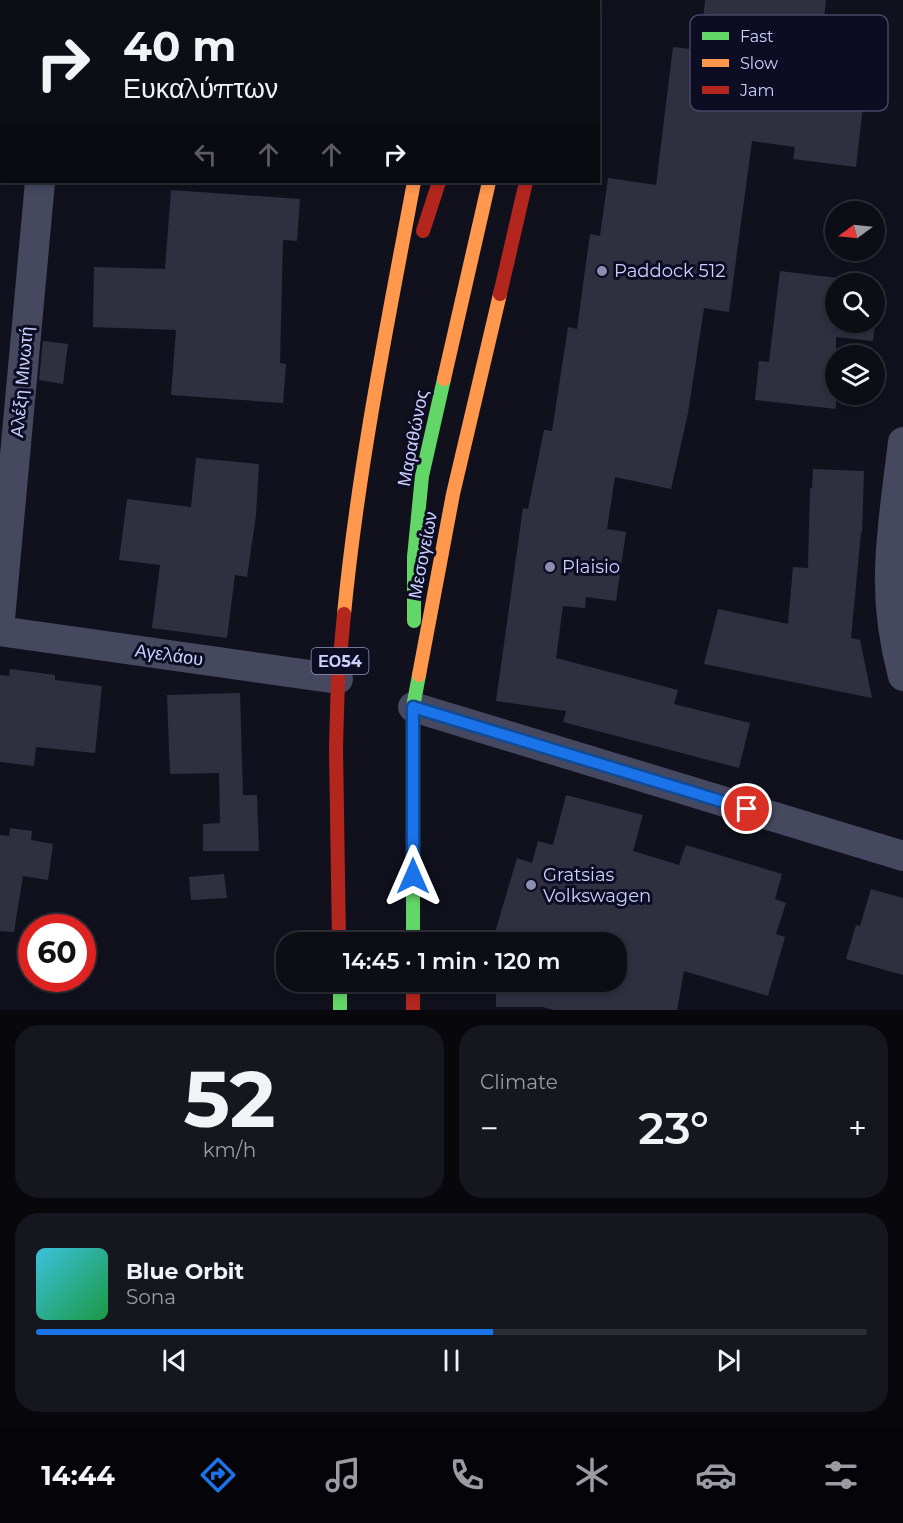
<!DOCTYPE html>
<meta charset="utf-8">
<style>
:root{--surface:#0d0d16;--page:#16161f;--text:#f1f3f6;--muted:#9a9ca1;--line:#2d2d35;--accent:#1a73e8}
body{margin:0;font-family:Montserrat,sans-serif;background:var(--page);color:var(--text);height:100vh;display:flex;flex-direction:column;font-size:22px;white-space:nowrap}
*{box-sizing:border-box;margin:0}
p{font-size:20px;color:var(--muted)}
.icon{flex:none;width:33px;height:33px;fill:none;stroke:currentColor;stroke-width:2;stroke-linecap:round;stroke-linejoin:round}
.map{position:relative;height:1010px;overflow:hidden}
.details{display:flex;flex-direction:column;gap:15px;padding:15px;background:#07070c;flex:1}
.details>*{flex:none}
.guide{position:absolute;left:0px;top:0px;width:600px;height:183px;box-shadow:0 3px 9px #0003,0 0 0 2px var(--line);background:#0d0d16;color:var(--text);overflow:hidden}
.needle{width:39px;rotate:255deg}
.tools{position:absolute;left:825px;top:201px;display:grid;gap:12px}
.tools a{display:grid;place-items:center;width:60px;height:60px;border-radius:50%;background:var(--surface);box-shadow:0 3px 9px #0003,0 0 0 2px var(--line);font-size:30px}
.speed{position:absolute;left:18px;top:914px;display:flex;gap:12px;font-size:30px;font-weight:700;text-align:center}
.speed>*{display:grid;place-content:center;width:78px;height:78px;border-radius:50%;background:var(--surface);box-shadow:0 3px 9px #0003,0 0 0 2px var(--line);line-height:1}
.speed .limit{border:9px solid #d22;background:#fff;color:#111}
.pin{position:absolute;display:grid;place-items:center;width:51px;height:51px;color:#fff;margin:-26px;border:3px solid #fff;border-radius:50%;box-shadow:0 2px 6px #0007}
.me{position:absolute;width:66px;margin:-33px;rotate:0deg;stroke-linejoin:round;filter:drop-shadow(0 0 4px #0008)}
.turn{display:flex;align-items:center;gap:21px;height:126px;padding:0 24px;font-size:27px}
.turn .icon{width:78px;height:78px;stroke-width:2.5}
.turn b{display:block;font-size:42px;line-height:51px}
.lanes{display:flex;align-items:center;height:57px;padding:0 24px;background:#0003;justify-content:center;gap:30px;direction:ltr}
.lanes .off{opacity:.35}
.big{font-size:45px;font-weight:600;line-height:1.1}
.details .card{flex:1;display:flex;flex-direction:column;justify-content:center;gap:9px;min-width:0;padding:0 21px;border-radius:24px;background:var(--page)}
.details .dial{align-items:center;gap:0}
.dial b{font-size:78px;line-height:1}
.song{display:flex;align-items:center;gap:18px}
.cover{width:72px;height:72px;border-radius:9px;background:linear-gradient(135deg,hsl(190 70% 55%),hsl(140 70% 35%))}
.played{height:6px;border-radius:3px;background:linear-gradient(90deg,var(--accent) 55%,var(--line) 55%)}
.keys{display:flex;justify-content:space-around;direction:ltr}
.heat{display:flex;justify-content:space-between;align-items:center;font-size:33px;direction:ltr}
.details .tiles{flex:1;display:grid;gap:15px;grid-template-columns:1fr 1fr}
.card:last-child{grid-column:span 2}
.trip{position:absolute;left:276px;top:932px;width:351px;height:60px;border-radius:24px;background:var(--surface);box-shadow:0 3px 9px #0003,0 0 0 2px var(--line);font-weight:600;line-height:60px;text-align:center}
.tab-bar{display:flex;height:96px;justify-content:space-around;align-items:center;background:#050509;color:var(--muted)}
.tab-bar .icon{width:42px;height:42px}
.tab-bar .on{color:var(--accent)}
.tab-bar b{font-size:27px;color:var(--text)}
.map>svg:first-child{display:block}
.building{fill:#2f2f40;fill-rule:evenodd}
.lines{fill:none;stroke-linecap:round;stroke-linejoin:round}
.street{stroke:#45485f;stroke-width:30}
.fast{stroke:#63d668;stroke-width:14}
.slow{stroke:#ff974d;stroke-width:14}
.jam{stroke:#b3261e;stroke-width:14}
.route-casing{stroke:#114b97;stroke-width:15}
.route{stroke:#1a73e8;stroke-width:10}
.poi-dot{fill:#8c8eb0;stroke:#0c0c23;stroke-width:2}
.labels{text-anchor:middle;stroke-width:6;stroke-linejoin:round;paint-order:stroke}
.shield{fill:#0c0c23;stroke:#9496bd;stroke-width:1.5}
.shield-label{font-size:16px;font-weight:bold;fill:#ced1ff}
.poi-label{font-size:18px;fill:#ced1ff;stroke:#0c0c23;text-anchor:start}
.street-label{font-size:18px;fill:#ced1ff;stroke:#0c0c23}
.key{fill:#0c0c23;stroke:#464765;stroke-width:1.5}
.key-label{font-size:16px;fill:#ced1ff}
</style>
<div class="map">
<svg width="903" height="1010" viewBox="0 0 903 1010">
<rect width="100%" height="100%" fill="#11111e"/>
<!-- building -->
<path class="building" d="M705,0H826L819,65L867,70L856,167L793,159L795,147L752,141L729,312L704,308L688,413L671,489L615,477L607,529L626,532L616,601L586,597L585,608L563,606L556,658L678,690L674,704L750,723L739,768L563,722L566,711L496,701L523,508L528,509L544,430L552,431L568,327L577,329L590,234L600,236L608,178L656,185L673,47L700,50Z
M171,190L300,199L297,241L283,240L280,363L286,364L283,403L171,395L176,330L93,327L94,267L165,269Z
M780,271L880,283L873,341L836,337V409L755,400L759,361L769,362ZM836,284H874V322H836Z
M43,341L68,344L63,384L39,380Z
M196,458L259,464L256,515L247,577L235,575L227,638L152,628L160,565L119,560L127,499L191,507Z
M813,469L864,471L862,533H861L851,638L860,640L872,698L704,664L718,609L788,624L793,567L808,568L810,488H812Z
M10,669L55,675V680L102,686L95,753L36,747L34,766L0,762V675L9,676Z
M240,693L243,795H257L259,851H203V824L220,823L219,773L170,774L167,695Z
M566,795L643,815L633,851L679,865L686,845L782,874L775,899L786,903L776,934L785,937L768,996L684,971L677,1010H554L543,1007H496V981H616V942H496V929L517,858L532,863L538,841L553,845Z
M10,828L32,831L31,840L53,844L48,880L23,876L14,932L0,931V835L9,836Z
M224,874L227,898L191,900L189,877Z
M871,889L903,898V975L846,959L856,925L860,926Z"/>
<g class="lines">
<!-- street -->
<path class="street" d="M903,442C898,485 891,528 890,571C889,606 894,642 903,676
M0,619L40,182
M0,631L338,679
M413,707L903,856"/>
<!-- fast -->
<path class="fast" d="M493,0V2
M539,0V2
M414,621V557L422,476L444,379
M413,942V707L419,675
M340,981V1010"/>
<!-- slow -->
<path class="slow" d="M581,0V2
M444,379L489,182
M344,614C358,469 387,325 414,182
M419,675L453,494L500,294"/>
<!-- jam -->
<path class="jam" d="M454,0V2
M423,231L439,182
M500,294L526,182
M339,942L336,747L338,679L344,614
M413,981V1010"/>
</g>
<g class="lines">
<!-- route casing -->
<g class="route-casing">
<path id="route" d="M413,876V707L747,809"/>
</g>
<!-- route -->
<use href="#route" class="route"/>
</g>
<!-- markers -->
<g class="poi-dot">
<circle cx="602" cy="271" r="6"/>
<circle cx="550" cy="567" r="6"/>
<circle cx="531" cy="885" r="6"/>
</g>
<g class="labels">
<!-- shield labels -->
<rect class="shield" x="311.5" y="648" width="57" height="26" rx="4.5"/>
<g class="shield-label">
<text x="340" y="667">ΕΟ54</text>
</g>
<!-- poi labels -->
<g class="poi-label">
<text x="614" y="277">Paddock 512</text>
<text x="562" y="573">Plaisio</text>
<text x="543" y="881">Gratsias<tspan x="543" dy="21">Volkswagen</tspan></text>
</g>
<!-- street labels -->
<g class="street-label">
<text transform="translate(22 382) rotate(-85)" y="6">Αλέξη Μινωτή</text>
<text transform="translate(413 438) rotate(-79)" y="6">Μαραθώνος</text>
<text transform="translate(423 555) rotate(-79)" y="6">Μεσογείων</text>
<text transform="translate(169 655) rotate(8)" y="6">Αγελάου</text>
</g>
</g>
<!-- legend -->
<rect x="690" y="15" width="198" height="96" rx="9" class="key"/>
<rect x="702" y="32" width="27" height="8" fill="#63d668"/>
<rect x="702" y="59" width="27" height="8" fill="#ff974d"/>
<rect x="702" y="86" width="27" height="8" fill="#b3261e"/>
<g class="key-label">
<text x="740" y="42">Fast</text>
<text x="740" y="69">Slow</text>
<text x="740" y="96">Jam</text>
</g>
</svg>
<div class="tools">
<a><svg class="needle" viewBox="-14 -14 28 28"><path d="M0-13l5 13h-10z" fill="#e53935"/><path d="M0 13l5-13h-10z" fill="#9a9ca1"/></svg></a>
<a><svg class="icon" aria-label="search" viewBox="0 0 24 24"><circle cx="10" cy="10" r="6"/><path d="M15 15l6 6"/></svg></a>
<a><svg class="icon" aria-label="layers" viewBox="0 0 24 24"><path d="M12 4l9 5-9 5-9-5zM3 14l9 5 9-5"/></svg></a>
</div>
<div class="speed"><div class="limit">60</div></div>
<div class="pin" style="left:747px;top:809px;background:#d93025"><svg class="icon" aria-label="arrive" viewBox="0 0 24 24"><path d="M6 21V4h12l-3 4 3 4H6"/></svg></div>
<svg class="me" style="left:413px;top:876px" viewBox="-20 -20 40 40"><path d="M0-17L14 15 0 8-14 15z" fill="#1a73e8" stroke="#fff" stroke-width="4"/></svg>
<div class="trip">14:45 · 1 min · 120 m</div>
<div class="guide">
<div class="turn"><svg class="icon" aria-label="right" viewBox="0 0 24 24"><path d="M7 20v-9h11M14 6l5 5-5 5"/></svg><div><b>40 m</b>Ευκαλύπτων</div></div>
<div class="lanes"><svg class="icon off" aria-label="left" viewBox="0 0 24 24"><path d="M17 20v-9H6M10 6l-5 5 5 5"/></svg><svg class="icon off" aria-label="ahead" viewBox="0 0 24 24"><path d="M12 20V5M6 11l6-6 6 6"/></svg><svg class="icon off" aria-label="ahead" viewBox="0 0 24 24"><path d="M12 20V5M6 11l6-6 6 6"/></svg><svg class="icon" aria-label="right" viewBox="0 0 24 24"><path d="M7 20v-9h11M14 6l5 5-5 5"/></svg></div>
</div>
</div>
<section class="details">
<div class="tiles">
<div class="card dial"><b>52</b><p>km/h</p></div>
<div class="card"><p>Climate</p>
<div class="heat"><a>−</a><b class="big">23°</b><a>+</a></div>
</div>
<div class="card">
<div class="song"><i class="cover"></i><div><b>Blue Orbit</b><p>Sona</p></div></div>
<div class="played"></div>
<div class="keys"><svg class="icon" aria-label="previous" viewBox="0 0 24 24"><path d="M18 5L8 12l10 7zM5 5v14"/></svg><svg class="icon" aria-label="pause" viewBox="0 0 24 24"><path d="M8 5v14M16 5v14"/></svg><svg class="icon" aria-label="next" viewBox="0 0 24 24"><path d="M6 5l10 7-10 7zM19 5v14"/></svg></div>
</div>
</div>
</section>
<nav class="tab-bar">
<b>14:44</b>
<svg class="icon on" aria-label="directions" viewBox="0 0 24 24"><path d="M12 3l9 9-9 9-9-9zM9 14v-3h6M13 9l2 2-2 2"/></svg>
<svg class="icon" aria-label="music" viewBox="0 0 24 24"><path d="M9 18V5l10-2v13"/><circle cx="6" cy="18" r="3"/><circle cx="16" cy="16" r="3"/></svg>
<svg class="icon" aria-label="phone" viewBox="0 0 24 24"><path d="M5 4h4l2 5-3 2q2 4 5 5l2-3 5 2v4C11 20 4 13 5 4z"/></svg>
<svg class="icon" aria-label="climate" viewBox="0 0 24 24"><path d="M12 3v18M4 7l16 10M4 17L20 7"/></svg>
<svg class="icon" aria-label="car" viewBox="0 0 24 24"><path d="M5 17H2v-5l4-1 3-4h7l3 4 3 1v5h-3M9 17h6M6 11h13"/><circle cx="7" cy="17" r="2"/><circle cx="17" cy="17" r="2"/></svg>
<svg class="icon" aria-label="filters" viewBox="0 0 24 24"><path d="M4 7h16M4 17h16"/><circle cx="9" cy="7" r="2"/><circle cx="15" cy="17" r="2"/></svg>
</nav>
